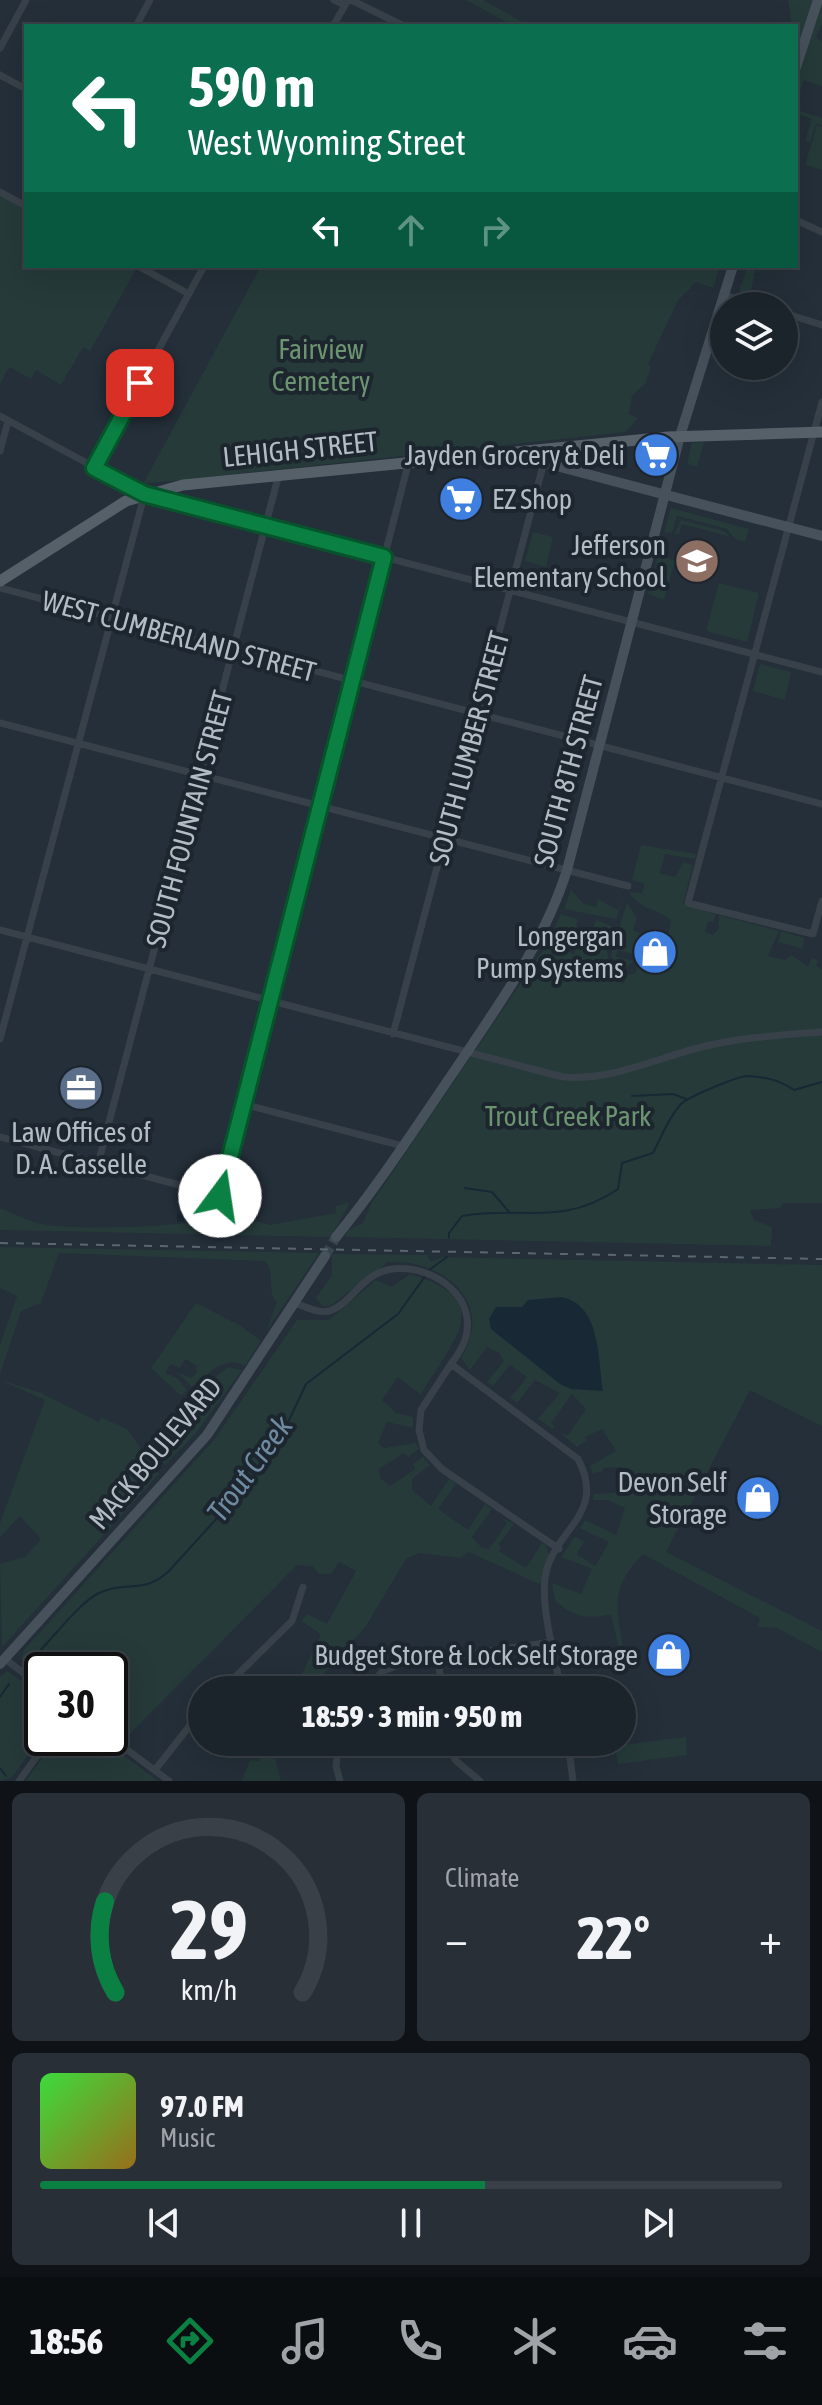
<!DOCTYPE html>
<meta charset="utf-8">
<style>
:root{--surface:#1b232b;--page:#282f37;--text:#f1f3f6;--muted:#a0a4a9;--line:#394047;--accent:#0b8043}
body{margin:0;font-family:"Asap Condensed",sans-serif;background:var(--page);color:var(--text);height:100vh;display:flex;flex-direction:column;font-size:30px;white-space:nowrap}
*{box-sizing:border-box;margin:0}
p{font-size:26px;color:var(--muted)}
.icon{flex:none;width:44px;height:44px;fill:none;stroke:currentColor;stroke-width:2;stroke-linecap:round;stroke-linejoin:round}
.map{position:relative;height:1781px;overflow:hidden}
.sheet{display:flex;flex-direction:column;gap:12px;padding:12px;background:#0f1318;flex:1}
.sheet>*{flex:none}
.top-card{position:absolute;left:24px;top:24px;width:774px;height:244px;border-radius:0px;box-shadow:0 8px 32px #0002,0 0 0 2px var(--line);background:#0b6e4f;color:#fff;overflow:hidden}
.buttons{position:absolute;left:710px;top:292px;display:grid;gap:16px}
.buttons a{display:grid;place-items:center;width:88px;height:88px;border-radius:50%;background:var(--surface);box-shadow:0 8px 32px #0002,0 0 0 2px var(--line);font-size:40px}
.speed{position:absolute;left:24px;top:1652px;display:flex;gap:16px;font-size:40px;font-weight:700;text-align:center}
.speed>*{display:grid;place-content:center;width:104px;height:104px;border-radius:50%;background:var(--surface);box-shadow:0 8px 32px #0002,0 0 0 2px var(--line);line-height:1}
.speed .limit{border:4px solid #111;border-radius:12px;background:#fff;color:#111}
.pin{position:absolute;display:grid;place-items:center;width:68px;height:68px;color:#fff;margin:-34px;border-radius:16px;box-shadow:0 4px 12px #0006}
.me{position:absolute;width:88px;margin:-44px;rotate:14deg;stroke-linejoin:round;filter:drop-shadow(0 0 6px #0008)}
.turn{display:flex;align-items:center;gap:28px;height:168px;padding:0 32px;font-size:36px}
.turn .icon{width:104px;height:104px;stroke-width:2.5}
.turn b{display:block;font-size:56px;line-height:68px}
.lanes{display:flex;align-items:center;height:76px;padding:0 32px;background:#0003;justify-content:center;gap:40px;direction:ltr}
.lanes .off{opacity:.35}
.big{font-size:60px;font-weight:800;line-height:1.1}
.sheet .widget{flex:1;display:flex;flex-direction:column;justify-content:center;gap:12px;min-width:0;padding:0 28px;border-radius:12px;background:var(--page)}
.sheet .dial{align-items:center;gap:0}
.dial svg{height:208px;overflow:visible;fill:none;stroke:var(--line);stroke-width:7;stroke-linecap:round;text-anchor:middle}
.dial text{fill:var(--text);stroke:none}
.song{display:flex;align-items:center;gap:24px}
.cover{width:96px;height:96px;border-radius:12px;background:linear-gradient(135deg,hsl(120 70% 55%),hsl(40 70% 35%))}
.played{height:8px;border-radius:4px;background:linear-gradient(90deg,var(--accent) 60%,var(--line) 60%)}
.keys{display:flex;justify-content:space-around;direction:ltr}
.heat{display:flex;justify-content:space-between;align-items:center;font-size:44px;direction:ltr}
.sheet .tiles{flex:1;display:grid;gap:12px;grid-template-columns:1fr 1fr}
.widget:last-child{grid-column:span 2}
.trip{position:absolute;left:188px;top:1676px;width:448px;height:80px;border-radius:40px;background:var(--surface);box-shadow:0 8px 32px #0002,0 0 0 2px var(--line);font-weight:800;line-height:80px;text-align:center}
.tabs{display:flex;height:128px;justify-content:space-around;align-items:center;background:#0b0e11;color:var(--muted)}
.tabs .icon{width:56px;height:56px}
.tabs .on{color:var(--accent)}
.tabs b{font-size:36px;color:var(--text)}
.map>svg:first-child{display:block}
.green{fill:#263a3a}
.water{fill:#192835}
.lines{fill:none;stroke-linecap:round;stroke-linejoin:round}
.stream{stroke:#192835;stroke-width:2}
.secondary-tunnel{stroke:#39444e;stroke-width:10;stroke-dasharray:10 5;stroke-linecap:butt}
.street{stroke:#384149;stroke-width:7}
.secondary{stroke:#46515c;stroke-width:10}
.primary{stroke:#566069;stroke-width:11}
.rail{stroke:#5a6670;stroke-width:2;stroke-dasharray:8 8;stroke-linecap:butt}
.route-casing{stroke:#07532c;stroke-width:20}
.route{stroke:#0b8043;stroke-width:14}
.labels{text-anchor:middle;stroke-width:8;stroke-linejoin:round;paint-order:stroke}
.park-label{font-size:28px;fill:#6c9471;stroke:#1d262e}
.street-label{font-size:28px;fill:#b3bcc5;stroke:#1d262e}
.poi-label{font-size:28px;fill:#b3bcc5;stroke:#1d262e;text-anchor:end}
.water-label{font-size:30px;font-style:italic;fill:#6f8aa1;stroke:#1d262e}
</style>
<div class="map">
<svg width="822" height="1781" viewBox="0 0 822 1781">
<rect width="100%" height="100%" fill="#242f39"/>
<!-- green -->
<path class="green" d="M466,0H483L530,26H514Z
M788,0H822V24L816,37L822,41V86L804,80L796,102V26H792Z
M800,111L822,118V125L816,124L810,142L805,141L812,119L798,114L796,120V112Z
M817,125L822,127V170L805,165Z
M0,195L26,209V266H138L90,351L83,347L61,385L36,370L31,379L9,367L0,384Z
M261,266H720L713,288L696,282L678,300L648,364L651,367L645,384L632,396L629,414L638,418L626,432L143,484Z
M748,266H756L750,295L739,291Z
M704,442L697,467L687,464L692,443Z
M671,508L749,529L745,542L735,539L727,529L677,516L672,533L664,532Z
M681,520L724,531L731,537L682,524L679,535L674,534Z
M533,532L553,537L546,567L525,561Z
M658,556L675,560L664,600L648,594Z
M719,583L759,593L747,642L706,631Z
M760,664L791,672L785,700L753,691Z
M641,845L696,854L695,859L665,854L660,873L675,877L684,862L693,865L683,904L716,914L713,922L708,921L705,932L713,935L719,928V915L779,931L768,956L785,960L791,955L808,966L812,958L818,960L816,966L822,969V1203H783L780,1208L750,1210L754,1220L772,1227L771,1246L345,1237L348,1230L363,1223L371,1204L550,940L574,955L578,941L552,934L561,914L577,919L576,933L590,937L596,920L614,927L616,919L564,909L571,890L584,904L596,907L598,899L618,910L624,892L607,952L609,962L621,977V985L625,981L624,976L635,973L640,962L662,968L671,921C658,907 640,911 629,892L642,893L645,884L632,880Z
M627,902L637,918L633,930L648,937L640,956L639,949H636V955L618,950L616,957L634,961L623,970L611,956Z
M781,931L804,938L803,949L778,942Z
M345,1201L349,1205L330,1237L0,1230V1208C15,1214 31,1223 47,1225C83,1230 198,1228 227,1214L270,1225L336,1213L335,1206L345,1204Z
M0,1247L319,1253L267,1330L277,1302C266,1292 276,1273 265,1261L59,1253L41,1303L21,1311L0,1374V1345L17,1296L0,1288Z
M332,1254L427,1255L431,1262L442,1257L822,1265V1426L750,1390L666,1552L822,1631V1652L777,1628L757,1627L760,1618L643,1554C604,1594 620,1614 625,1663H622L611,1614C589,1619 572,1618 555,1600L552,1583L581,1594L592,1569L561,1557L575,1536L584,1542L577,1554L595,1566L609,1542L580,1528L585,1520L616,1535L625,1508L607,1500H593L594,1494L627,1492L622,1467L603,1468V1471L593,1474L590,1466L616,1451L602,1429L585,1437L587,1440L577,1447L561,1434L568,1435L586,1409L572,1394L551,1423L555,1426L553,1429L538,1419L560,1393L535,1380L517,1403L510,1398L527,1377L510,1365L493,1386L487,1382L504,1361L499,1353L487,1347L470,1370L461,1358C496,1302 443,1259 388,1262L330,1306H322L316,1298L332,1275Z
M410,1274C502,1301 448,1345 421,1395L398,1377L382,1400L396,1413L413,1417V1428L387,1422L378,1443L384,1448L416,1443L419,1449L408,1457L404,1453L379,1469L380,1478L390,1486L415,1469L413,1464L423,1457L430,1465L412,1479V1490L431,1506L449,1479L456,1484L438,1509L468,1530L485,1504L492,1509L472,1537L482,1548L489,1549L507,1523L502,1518L514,1524L499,1544L501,1547L499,1551L526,1568L542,1543L546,1545L549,1555L542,1581L539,1584L469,1552L461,1558L419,1553L406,1559L366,1626L310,1690H294L321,1634L301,1621L308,1614L327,1624L356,1571L339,1562L331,1574H319L312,1566L297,1565L124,1740L110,1729V1670H42V1679L21,1659L24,1650L214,1440L297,1320H329L376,1280L392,1287Z
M196,1303L241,1326L261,1341L245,1366C224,1354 208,1375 192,1387L177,1372L191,1378L197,1372L196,1365L185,1359L180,1368L170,1364L165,1373L177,1378L187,1390L181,1396L151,1368Z
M228,1367L242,1370L196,1433L165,1465L148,1438L156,1443L197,1392Z
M0,1380L39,1392L99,1422L101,1417L128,1430L159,1474L2,1647L0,1564L25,1557L41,1539L20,1516L0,1537V1523L45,1400Z
M7,1671L42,1695V1736L12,1777L0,1781V1677Z
M686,1737L687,1755L618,1764L615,1746Z
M56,1738H100L158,1781H26Z
M268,1742H282L275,1757L281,1781H242L250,1760L259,1761Z"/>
<!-- water -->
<path class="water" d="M185,1202L210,1208L207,1218L177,1222V1213L181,1215Z
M561,1297C601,1304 598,1359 603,1391L571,1389L560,1384L491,1329L489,1319L496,1307H522L528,1300Z"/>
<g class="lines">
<!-- stream -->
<path class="stream" d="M632,1096L673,1094L686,1099
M465,1188L492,1192L510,1213
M449,1238V1233L462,1216C523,1205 560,1228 618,1189L622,1163L653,1153C662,1136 667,1120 680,1105C687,1097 738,1076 748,1076C766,1077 779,1080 794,1090L822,1082
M429,1270L447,1257
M36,1655C52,1639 80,1602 99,1593C127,1580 143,1595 169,1571L247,1485L282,1435L306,1384L398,1314L426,1275
M0,1697L9,1684
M0,1768L6,1776"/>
<!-- secondary-tunnel -->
<path class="secondary-tunnel" d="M325,1256L336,1237"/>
<!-- street -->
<path class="street" d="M334,0L345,5
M351,0L404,26
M136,26L150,0
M333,26L348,0
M0,48L26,0
M0,75L26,89
M0,192L26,206
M796,220L822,232
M138,266L189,294
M724,295L760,306
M784,313L822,325
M822,402L688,903L813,934L822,901
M0,416L144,494L822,672
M0,451L8,421
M94,468L204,266
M0,588L822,804
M0,723L628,886
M0,930L563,1077C613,1081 658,1057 706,1046C744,1037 783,1035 822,1032
M393,1034L544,462
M0,1039L144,496
M243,1104L403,1146
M0,1137L220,1196L409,461
M98,1164L279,474
M297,1304C307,1307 321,1315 332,1310C347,1304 357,1287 370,1278C400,1255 457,1276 466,1313C471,1334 463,1348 451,1364L578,1459C608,1516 552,1529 545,1578C541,1609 555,1658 561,1690
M451,1364L421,1410L419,1430L424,1450L442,1469L559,1549
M5,1659L42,1687
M438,1659L442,1690
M222,1690L292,1621L303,1587
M365,1690L383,1671L401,1664L552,1642
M110,1737L169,1781
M339,1742L336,1766L340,1781
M449,1742L455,1760L480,1781
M568,1742L573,1781
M155,1770L202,1710
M19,1781L50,1738"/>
<!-- secondary -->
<path class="secondary" d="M796,67L818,0
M578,447L570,451V459L583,471
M511,454L822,536
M336,1237C380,1183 418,1124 457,1067C499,1004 544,943 567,870L680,436L733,266
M0,1664L207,1435L325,1256"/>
<!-- primary -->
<path class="primary" d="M0,581L126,501L183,485L668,437L822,432"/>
<!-- rail -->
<path class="rail" d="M0,1243L822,1259"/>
</g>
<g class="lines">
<!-- route casing -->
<g class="route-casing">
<path id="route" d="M140,383L94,468L144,494L384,557L220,1196"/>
</g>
<!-- route -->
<use href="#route" class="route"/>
</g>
<!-- icons -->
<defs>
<g id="supermarket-disc" transform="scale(2.3)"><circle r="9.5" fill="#3f7fe0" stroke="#1d262e"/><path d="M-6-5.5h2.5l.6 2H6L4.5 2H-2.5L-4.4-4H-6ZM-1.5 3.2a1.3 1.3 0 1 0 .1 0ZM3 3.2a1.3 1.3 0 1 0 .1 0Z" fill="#fff"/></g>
<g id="school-disc" transform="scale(2.3)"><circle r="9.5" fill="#8d6e63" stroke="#1d262e"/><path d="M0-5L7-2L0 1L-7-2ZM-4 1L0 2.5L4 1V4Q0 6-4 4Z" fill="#fff"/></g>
<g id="shop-disc" transform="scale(2.3)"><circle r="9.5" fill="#3f7fe0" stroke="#1d262e"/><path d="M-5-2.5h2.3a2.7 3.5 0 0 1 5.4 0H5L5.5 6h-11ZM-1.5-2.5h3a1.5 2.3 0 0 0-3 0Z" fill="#fff"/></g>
<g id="office-disc" transform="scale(2.3)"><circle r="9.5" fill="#5c6f8a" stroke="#1d262e"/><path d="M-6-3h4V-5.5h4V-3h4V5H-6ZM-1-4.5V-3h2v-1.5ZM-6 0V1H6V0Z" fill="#fff"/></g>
</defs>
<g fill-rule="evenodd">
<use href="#supermarket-disc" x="656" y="455"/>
<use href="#supermarket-disc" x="461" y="499"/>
<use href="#school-disc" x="697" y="561"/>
<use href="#shop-disc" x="655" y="952"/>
<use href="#office-disc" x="81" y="1088"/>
<use href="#shop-disc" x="758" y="1498"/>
<use href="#shop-disc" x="669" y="1655"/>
</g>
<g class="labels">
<!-- park labels -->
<g class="park-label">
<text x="321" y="359">Fairview<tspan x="321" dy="32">Cemetery</tspan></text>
<text x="568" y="1126">Trout Creek Park</text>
</g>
<!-- street labels -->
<g class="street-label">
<text transform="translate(300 449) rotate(-6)" y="10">LEHIGH STREET</text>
<text transform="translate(179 636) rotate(15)" y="10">WEST CUMBERLAND STREET</text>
<text transform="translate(469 748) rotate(-75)" y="10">SOUTH LUMBER STREET</text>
<text transform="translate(568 771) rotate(-75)" y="10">SOUTH 8TH STREET</text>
<text transform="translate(189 819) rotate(-75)" y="10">SOUTH FOUNTAIN STREET</text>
<text transform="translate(155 1453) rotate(-50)" y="10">MACK BOULEVARD</text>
</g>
<!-- poi labels -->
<g class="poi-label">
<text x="625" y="465">Jayden Grocery &amp; Deli</text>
<text x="492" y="509" text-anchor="start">EZ Shop</text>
<text x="666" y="555">Jefferson<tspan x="666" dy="32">Elementary School</tspan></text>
<text x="624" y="946">Longergan<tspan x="624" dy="32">Pump Systems</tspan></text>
<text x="81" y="1142" text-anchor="middle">Law Offices of<tspan x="81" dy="32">D. A. Casselle</tspan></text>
<text x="727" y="1492">Devon Self<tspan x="727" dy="32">Storage</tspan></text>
<text x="638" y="1665">Budget Store &amp; Lock Self Storage</text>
</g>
<!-- water labels -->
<g class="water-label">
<text transform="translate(250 1469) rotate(-54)" y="10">Trout Creek</text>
</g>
</g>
</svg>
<div class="buttons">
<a><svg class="icon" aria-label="layers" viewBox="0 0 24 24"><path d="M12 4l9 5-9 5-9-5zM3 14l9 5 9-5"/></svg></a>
</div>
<div class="speed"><div class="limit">30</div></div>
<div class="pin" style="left:140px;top:383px;background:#d93025"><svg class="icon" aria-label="arrive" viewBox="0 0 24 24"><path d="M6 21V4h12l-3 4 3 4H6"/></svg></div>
<svg class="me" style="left:220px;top:1196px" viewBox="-20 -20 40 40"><circle r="19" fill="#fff"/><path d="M0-13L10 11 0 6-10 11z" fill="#0b8043"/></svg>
<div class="trip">18:59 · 3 min · 950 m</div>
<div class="top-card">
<div class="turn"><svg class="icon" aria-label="left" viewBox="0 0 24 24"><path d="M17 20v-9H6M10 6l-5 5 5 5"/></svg><div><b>590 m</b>West Wyoming Street</div></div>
<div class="lanes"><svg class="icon" aria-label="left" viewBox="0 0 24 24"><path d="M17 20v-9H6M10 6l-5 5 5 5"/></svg><svg class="icon off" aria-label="ahead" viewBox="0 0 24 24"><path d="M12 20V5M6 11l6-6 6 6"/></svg><svg class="icon off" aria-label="right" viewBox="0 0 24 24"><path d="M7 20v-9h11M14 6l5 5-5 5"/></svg></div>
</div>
</div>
<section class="sheet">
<div class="tiles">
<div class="widget dial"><svg viewBox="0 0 100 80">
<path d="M14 69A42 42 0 1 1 86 69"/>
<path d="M14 69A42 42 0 0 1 10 34" stroke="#0b8043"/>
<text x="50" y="56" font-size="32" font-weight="700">29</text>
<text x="50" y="72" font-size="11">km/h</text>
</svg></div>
<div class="widget"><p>Climate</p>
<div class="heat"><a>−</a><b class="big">22°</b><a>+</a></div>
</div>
<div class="widget">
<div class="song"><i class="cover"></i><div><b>97.0 FM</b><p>Music</p></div></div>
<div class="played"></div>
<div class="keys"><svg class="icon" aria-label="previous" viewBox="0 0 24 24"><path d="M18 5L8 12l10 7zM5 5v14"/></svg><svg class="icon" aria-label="pause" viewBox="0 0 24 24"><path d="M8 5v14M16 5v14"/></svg><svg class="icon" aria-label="next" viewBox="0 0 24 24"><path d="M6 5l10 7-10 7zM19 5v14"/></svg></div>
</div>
</div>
</section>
<nav class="tabs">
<b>18:56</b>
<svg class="icon on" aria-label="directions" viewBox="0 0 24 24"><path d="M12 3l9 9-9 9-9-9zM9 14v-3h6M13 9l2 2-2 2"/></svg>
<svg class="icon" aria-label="music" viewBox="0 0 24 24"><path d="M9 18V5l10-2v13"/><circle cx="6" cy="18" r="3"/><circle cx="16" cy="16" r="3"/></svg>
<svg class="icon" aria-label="phone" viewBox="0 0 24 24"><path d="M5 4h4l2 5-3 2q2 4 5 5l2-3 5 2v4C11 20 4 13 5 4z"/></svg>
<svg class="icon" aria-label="climate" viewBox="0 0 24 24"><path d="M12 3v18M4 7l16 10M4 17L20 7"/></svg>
<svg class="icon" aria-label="car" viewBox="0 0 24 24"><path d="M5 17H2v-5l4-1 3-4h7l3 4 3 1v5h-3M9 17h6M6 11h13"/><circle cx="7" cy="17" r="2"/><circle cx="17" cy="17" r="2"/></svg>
<svg class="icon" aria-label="filters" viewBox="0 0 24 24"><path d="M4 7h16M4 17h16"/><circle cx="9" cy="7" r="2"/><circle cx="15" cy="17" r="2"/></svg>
</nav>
